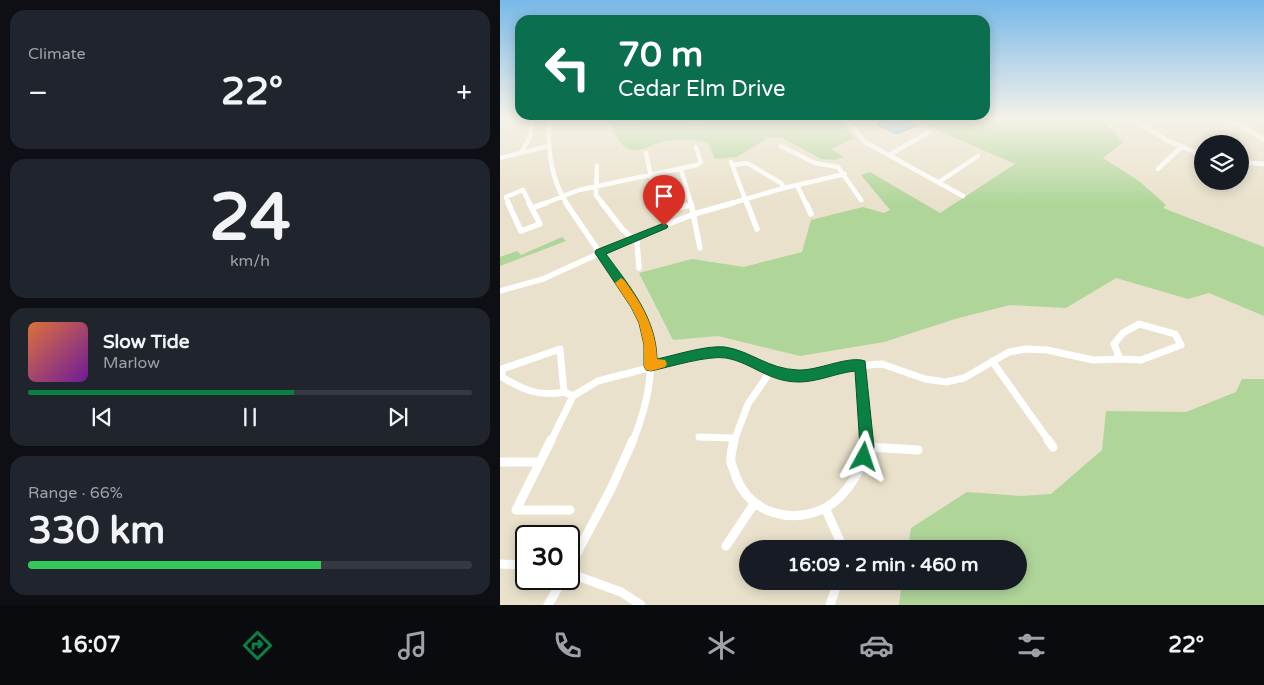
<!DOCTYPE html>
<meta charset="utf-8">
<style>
:root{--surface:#171b24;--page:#20242c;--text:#f1f3f6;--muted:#9ea1a6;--line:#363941;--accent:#0b8043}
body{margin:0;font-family:"Varela Round",sans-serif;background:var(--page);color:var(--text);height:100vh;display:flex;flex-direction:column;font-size:19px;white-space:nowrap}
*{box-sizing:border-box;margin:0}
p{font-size:16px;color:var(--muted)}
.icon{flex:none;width:28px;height:28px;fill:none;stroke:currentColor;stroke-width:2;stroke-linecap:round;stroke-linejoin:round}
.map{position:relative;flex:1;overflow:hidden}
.panel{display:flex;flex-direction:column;gap:10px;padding:10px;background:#0d0f14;width:500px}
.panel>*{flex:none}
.banner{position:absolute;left:15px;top:15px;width:475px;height:105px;border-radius:15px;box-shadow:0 2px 12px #0003;background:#0b6e4f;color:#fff;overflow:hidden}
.fabs{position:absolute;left:694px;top:135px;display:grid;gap:10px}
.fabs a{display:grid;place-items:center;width:55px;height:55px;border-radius:50%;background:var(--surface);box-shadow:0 2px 12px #0003;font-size:25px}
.speed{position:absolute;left:15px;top:525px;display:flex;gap:10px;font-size:25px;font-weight:700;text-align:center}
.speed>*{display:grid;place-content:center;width:65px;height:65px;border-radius:50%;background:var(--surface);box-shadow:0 2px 12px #0003;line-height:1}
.speed .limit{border:2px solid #111;border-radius:8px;background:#fff;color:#111}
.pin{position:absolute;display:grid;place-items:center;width:42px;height:42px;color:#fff;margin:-51px -21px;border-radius:50% 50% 50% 0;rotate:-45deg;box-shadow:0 0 5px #0007}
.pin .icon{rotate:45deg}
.me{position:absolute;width:55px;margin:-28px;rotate:5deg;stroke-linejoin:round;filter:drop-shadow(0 0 4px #0008)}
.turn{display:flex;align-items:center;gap:18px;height:105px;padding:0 20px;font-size:22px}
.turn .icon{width:65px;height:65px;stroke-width:2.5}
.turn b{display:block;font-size:35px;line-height:42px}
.big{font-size:38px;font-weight:700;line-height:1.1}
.panel .widget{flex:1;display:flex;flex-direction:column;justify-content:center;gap:8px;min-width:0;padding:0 18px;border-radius:15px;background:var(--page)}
.panel .dial{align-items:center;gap:0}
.dial b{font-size:65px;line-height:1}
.song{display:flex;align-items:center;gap:15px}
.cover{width:60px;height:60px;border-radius:8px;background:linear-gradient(135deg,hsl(20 70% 55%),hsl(280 70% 35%))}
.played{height:5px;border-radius:2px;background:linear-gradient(90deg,var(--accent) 60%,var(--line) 60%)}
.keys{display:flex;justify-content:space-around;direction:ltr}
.heat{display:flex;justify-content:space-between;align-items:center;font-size:28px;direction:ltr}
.charge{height:8px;border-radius:4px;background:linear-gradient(90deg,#34c759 66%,var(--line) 0)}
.trip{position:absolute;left:239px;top:540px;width:288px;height:50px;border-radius:25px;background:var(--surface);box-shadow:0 2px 12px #0003;font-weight:700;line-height:50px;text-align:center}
.dock{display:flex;height:80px;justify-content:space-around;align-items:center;background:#090b0e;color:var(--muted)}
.dock .icon{width:35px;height:35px}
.dock .selected{color:var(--accent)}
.dock b{font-size:22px;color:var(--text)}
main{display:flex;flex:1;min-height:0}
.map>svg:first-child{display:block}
.green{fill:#afd599}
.water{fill:#6dbeea;stroke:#568eaa}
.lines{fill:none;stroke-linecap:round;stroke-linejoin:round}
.minor-far3{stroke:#fff;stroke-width:4.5}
.minor-far2{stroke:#fff;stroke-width:5.5}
.minor-far1{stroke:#fff;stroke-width:7}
.minor{stroke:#fff;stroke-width:9}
.route{fill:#0b8043;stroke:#07532c}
.slow{fill:#f59e0b}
</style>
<main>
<section class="panel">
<div class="widget"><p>Climate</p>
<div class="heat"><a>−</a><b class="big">22°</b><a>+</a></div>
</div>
<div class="widget dial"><b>24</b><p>km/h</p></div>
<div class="widget">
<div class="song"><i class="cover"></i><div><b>Slow Tide</b><p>Marlow</p></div></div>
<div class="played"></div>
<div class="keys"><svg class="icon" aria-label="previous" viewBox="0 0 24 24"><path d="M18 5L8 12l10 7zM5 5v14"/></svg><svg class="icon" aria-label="pause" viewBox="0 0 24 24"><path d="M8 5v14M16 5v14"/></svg><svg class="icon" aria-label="next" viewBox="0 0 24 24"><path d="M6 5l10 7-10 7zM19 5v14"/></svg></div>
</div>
<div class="widget"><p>Range · 66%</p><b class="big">330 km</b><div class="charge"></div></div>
</section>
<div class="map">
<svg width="764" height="605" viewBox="0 0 764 605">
<rect width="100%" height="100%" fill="#e9e1cb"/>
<!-- green -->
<path class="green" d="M109,119L121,124L157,121L202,123L214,119H340L354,138L331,149L344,157L334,160L321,159L283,138H268L237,157L215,159L208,143C192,138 177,139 161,142C153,144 146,149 139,150C121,153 113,132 109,119Z
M412,119H601L623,142L603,158L639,181L666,205L663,208L764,247V316L709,293L688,299L616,278L566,308L510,305L455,319L384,342L300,356L218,336L173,340L139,273L192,259L244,267L302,252L311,220L363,207L384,213L390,210L361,175L370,172L440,213L515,164Z
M62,237L66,241L0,266V257L17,251L21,255Z
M742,379H764V605H399L402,581H518V549H408L411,528L467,492L521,496L551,494L602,450L606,411L686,412L736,392Z"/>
<!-- water -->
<path class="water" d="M382,119H405L417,125L397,134L378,125Z"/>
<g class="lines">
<!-- minor-far3 -->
<path class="minor-far3" d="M49,119C48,149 50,178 67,204
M346,119L365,142L463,196
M634,119L666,140L702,155
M725,119L740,125L764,140
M281,146L315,163L338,167L361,200
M22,151L30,137L32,119
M146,153L152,181L173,204
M389,155L429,132
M0,158L48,146
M231,162L247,204
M740,162L764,164
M233,165L247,163L281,183L284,188
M97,166L96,195L103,204
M181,169L191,204
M658,169L681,147
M439,182L478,156
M297,185L306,204
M9,204L6,197L23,190L30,204
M43,204L79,190L197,165L201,162L196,147
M229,204L284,188L345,174"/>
<!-- minor-far2 -->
<path class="minor-far2" d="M8,203L21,231L40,224L29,203
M66,203L138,309
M102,203L123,230L137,242L139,268
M172,203L177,208L191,205
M191,203L200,248
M247,203L257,229
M306,203L311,214
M32,208L46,203
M0,291L43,279L133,238L194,214L233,203"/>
<!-- minor-far1 -->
<path class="minor-far1" d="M639,324L675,334L681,345L641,360L620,359L614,344L623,333Z
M60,349L64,392C39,397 23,390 2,377V369Z
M492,361L549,441
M361,365L367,441
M64,392L73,396
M199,437L234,438
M51,441L73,396L98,381L199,355L224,352L242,357L270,372L297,376L318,375L343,367L382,364L425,379L446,382L464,378L509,352L526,349L547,350L593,360L620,359
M133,441C151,396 159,353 137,308
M234,441L248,404L270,372"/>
<!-- minor -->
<path class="minor" d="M51,440L16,510H70
M234,440C233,446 230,455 231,462C232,467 235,472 236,477C250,513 291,525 325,508C337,502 347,490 354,479C362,467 367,454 366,440
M548,440L553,447
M367,447L418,450
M0,462H40
M325,508L340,541V549
M226,546L254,504
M0,564L26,565
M69,568L111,489L133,440
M69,573L121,592L141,605
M48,605L63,579
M330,605L338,581"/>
</g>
<!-- sky -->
<linearGradient id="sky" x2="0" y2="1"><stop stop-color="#77b8e9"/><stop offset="0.58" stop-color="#f5f2e8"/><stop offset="1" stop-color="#f5f2e8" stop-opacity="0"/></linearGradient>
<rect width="764" height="204" fill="url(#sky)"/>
<!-- route -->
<path class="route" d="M164,223L168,226L167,228L106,254C130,287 156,317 157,359C176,355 206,345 225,347C251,351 268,369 298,370C318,371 349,355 365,361L374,447L369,462L364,465L359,462L357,457L360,447L355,371C336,373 318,382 299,382C268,382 253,363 226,358C209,355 169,367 151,371L146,370L144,366V345L139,323L131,307L95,253L96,250Z"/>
<!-- slow -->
<path class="slow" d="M121,278L124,280C142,304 156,328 157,359L165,360L167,364L165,367L151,371L146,370L144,366V345L139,323L131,307L115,283Z"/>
</svg>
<div class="fabs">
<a><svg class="icon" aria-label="layers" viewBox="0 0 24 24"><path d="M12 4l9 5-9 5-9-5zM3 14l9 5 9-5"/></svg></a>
</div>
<div class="speed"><div class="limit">30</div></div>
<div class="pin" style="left:164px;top:226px;background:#d93025"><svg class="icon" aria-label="arrive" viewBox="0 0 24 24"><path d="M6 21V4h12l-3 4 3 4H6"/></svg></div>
<svg class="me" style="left:364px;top:457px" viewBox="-20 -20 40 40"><path d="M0-17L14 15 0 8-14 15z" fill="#0b8043" stroke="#fff" stroke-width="4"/></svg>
<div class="trip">16:09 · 2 min · 460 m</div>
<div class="banner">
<div class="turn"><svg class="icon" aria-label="left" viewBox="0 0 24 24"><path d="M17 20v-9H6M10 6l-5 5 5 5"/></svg><div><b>70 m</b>Cedar Elm Drive</div></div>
</div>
</div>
</main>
<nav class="dock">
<b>16:07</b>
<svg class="icon selected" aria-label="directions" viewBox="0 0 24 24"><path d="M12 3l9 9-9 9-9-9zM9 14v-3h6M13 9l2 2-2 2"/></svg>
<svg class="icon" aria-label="music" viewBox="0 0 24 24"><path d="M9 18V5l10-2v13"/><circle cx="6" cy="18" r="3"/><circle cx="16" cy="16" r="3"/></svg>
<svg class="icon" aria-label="phone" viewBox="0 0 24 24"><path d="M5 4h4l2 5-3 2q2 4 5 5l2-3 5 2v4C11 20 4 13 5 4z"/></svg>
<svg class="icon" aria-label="climate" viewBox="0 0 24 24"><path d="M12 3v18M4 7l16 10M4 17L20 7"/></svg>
<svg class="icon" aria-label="car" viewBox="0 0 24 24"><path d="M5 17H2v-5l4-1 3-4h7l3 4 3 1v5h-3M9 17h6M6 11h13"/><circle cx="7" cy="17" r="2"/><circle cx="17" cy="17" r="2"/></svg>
<svg class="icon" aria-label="filters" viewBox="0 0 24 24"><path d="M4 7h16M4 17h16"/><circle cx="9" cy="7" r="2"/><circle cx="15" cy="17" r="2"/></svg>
<b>22°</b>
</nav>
